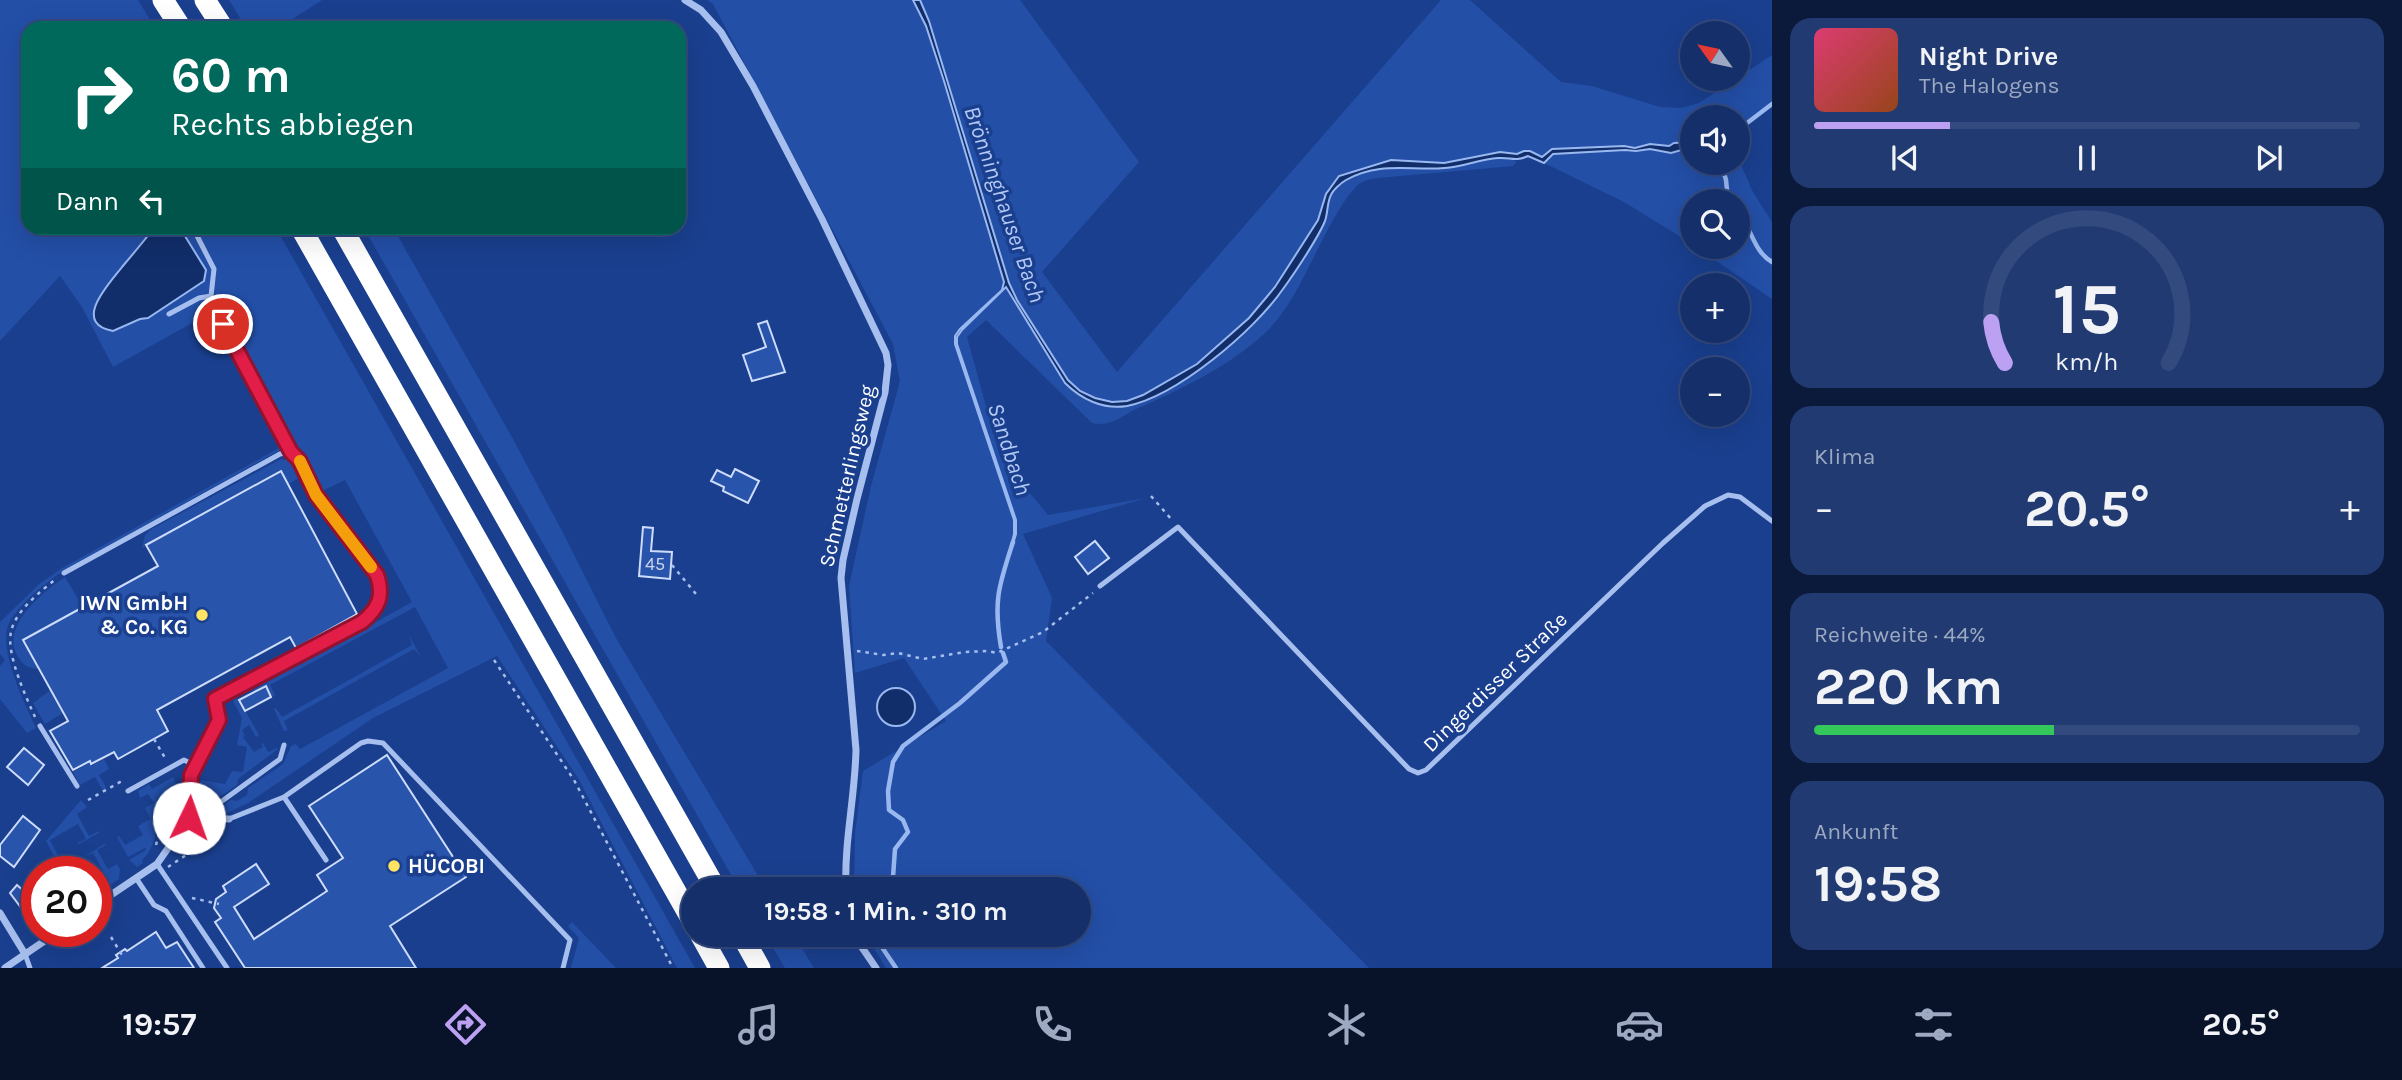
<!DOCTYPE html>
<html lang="de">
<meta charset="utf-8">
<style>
:root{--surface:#142f6a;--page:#213b72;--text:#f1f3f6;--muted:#9da9c1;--line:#334a7e;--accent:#bca0f2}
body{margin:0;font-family:Karla,sans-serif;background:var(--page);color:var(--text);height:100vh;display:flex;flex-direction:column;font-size:26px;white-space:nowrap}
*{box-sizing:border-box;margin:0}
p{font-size:23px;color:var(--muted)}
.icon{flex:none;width:38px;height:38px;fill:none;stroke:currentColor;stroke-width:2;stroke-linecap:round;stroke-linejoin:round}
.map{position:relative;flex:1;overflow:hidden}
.details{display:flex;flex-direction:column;gap:18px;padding:18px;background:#0b1a3a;width:630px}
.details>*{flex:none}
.hud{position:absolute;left:21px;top:21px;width:665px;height:214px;border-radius:21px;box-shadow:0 7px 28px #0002,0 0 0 2px var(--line);background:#00695c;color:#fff;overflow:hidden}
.needle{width:46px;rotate:303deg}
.tools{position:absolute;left:1680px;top:21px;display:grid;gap:14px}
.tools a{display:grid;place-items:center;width:70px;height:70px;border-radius:50%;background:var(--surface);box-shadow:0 7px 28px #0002,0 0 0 2px var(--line);font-size:35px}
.speed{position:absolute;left:21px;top:856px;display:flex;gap:14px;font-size:35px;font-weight:700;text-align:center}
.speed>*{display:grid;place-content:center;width:91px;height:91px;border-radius:50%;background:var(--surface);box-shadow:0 7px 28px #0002,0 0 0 2px var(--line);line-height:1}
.speed .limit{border:10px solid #d22;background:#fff;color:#111}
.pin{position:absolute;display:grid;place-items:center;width:60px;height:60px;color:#fff;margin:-30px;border:4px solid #fff;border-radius:50%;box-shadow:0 2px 7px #0007}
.me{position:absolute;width:77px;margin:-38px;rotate:3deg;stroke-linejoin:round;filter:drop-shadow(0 0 5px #0008)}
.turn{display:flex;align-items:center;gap:24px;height:147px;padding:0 35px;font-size:32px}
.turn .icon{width:91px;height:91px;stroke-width:2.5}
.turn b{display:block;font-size:49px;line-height:60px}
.then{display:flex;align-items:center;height:66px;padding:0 35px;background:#0003;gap:14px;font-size:26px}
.big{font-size:52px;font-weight:700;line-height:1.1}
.details .tile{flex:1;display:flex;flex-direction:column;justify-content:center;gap:10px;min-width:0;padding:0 24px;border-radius:21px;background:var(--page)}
.details .dial{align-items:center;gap:0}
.dial svg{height:182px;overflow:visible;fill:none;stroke:var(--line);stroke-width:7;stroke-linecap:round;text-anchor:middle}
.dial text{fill:var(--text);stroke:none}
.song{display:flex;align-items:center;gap:21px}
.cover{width:84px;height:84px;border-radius:10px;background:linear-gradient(135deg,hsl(340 70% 55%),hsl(20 70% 35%))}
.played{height:7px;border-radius:4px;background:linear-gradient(90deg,var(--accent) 25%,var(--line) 25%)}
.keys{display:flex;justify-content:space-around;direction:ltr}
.heat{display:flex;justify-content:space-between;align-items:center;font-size:38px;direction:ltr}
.charge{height:10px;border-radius:5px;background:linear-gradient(90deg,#34c759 44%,var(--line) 0)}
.trip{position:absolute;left:681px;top:877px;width:410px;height:70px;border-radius:35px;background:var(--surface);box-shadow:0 7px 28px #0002,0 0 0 2px var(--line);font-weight:700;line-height:70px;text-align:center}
.dock{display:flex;height:112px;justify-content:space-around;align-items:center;background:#08132a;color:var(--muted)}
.dock .icon{width:49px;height:49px}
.dock .on{color:var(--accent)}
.dock b{font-size:32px;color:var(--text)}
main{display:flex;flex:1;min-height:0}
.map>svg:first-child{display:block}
.green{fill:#234fa7}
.water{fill:#112e6b;stroke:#9ab8f0;stroke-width:2}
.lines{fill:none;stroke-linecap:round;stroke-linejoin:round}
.stream{stroke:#9ab8f0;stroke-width:4.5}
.building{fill:#2954ac;stroke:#cddcfa;stroke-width:2}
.path{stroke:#a7bfee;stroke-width:2.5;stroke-dasharray:3.5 5;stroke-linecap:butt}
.service{stroke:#a7bfee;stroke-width:5}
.minor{stroke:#a7bfee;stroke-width:7}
.motorway{stroke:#fff;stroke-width:21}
.route-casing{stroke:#92132f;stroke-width:18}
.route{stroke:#e11d48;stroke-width:12}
.slow{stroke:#f59e0b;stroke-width:12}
.poi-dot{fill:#ffe464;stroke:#1a3f8e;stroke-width:2.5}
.labels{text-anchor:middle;stroke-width:7;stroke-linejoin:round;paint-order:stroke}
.number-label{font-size:18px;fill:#cad4ea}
.street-label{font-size:21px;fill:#fff;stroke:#1a3f8e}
.poi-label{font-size:21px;font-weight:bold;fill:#fff;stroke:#1a3f8e;text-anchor:end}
.water-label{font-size:23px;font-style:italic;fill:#b3c9f5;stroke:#1a3f8e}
</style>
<main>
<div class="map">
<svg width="1772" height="968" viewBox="0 0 1772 968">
<rect width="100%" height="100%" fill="#1a3f8e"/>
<!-- green -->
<path class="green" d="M0,0H138L155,28H28V228H276L695,968H677L578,778L497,656L373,718L248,803L225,814L220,807L231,800L237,801L247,795L248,788L283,764L291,746L296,744L300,749L448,668L415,607L270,685L275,695L271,697L265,686L254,692L253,690L412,602L345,480L320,492L298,452C291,448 286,447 278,451L63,571C46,583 12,609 7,629C1,655 25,704 36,728L27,733L0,699V666L5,660L0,654V622L38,585L62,568L290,442L219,308L113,367L82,307L60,276L0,341Z
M229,0H322L279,28H246Z
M707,0H913L926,26L944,81L1004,282L1002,290L955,336V344L1014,520V534L1011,546L1016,534V520L957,344V337L962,330L1007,287L1014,302L1065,382L1077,394L1093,402L1127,406L1200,370L1254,323L1283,290L1324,222L1331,195L1344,181L1369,171L1392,166L1445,168L1499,157L1517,161L1513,166L1378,178C1373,179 1366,180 1362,182C1342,194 1314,259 1301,282C1291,301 1280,319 1264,334C1228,367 1180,390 1136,409C1120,417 1111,427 1092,423L986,320L967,337L1000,457L1048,515L1146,498L1023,534L1052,598L1046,641L1369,968H886L866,935L1078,934V889H854L855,833L863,771L946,721L904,658L855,673L849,586L871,486L900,381L893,344L713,4Z
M920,0H1020L1139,162L1042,272L1117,372L1441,0H1470L1561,82L1592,86L1660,107L1681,108L1699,103L1772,55V104L1738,131V117H1692V142L1674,143L1669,146L1650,144L1635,148L1624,146L1552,149L1543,157H1538L1530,151H1524L1517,154L1500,152L1444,163L1391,160L1339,176L1326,194L1318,220L1276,287L1249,318L1197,364L1143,395L1127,401L1112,402L1095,398L1080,391L1068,380L1017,300L1009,283L929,21Z
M1692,147V163H1738V158L1753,192L1772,222V299L1696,247H1738V201H1692V244L1624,202L1544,163L1553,154L1625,150L1636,151L1650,149L1671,153Z
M364,228H392L395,231L513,439L562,531L616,638L766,889H739Z
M281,459L291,461L303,476L288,484L281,471L142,548L145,535L150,530Z
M65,577L83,607L23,640L39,669C28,669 22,664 17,655C1,625 44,591 65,577Z
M409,635L421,657L414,649L284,721L288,730L284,731L274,709L276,708L282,717L412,645Z
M51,690L63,713L45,724L33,703Z
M236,698L239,700L259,735L256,737L249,725L242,730L245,736L243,737L254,752L263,747L261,744L263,743L268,752L277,748L278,749L238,779L237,785L215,800L207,792L198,788L201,780L225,784L232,771L243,772L247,747L237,745L242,718L233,701Z
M104,759L109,769L99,775L107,789L103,791L95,777L80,785L73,772L89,763L91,766Z
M173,777L176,784L182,785V789C152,800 164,841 142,860L143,863L137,867L129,860L146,850L145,848L128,857L117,837L119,836L125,845L143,835L138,826L150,819L145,808L154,803L148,794L140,798L138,791L149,784L152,789Z
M81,800L87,807L77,814L89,836L99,831V833L79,844L77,843L86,839L78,824L50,840L66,871H62L46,841Z
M104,844L106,845L97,850L108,869L117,864L120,869L119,879L96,895V875L103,871L93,853L84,857Z
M572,922L616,968H571L579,938L568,926Z
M765,935H794L814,968H785Z"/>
<!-- water -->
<path class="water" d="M913,0H920L929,21L1009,283L1017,300L1068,380L1080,391L1095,398L1112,402L1127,401L1143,395L1197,364L1249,318L1275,287L1318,220L1326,194L1339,176L1391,160L1444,163L1500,152L1517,154L1524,151H1530L1542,157L1552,149L1624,146L1635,148L1650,144L1669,146L1674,143L1692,142V147L1671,153L1650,149L1636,151L1625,150L1553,154L1544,163L1528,156C1514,162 1511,157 1498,158C1480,159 1463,167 1445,168C1410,171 1380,161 1346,180C1341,183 1333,190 1331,195C1327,202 1328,213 1325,221C1318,238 1294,274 1283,289C1254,331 1177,396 1127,406C1103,410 1081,399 1065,383L1006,287L962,330L957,337V344L1016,520V534L1012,547L1011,546L1014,534V520L955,344V336L960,329L1002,290L1004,282L944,81L926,26Z
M154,228H180L206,270L204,281L148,318L140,319L113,331C71,323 109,284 122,267C133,254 144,241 154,228Z
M877 707a19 19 0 1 1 38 0a19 19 0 1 1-38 0Z"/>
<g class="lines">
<!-- stream -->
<path class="stream" d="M1738,130L1772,104
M1721,163L1726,180L1728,201
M1738,213C1752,228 1753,251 1772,262
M1001,647C993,601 999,585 1013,542
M886,889L893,877L895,849L908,832L903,820L889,810L888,791L893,762L903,746L960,703L1006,662L1003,653
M873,934L896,968"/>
</g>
<!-- building -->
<path class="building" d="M767,321L785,372L752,381L743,355L766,347L758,324Z
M735,469L759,481L748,503L723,491L724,487L711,481L717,470L731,477Z
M281,471L357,614L296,648L290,637L157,710L168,731L118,759L114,752L91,764L90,761L73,770L50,731L68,721L23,640L158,566L146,545Z
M643,527L653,528L651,551L672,552L670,579L639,576Z
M1095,541L1109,558L1088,574L1075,557Z
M266,686L271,697L245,711L239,700Z
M24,748L44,765L28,785L7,767Z
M387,755L466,877L390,926L416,968H245L215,922L221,918L214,908L216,899L226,892L223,886L256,864L269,884L234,907L254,939L327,891L317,875L343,858L309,806Z
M23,816L40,830L14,867L0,856V845Z
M17,885L26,893L37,885V899L22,909L10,893Z
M156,932L166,948L177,942L194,968H102L118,958L116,955L125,949L127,951Z"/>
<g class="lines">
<!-- path -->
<path class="path" d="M1151,496L1172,520
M672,565L696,594
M857,651L883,655L898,653L923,659L965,652L988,651L997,653L1043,632L1093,593
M494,660L574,780L673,968
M35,717C26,697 6,654 11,632C15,611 41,591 57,578
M154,739L165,758
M199,791L211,798
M88,800L122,781
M156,845C162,825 161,801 182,791
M168,867L224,830
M192,898L219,904
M67,936L75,931
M111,937L122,955"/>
<!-- service -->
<path class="service" d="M193,228L214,269L211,296L215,310L291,452
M169,314L199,298L211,296
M64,573L280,454L291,452L296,455L316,495L377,575C385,596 379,608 362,622L216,699L219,720L191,775L189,818L218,804L280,759L284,745
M1100,586L1178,527L1409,769L1418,773L1426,770L1663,543L1705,506L1728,495L1740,497L1772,521
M40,726L77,786
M128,791L184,760L196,766
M284,797L326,860
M229,819L284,797L361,743L368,741L383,743L570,940L563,968
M157,864L227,968
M136,878L154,905L166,911L203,968
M25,954L30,968"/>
<!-- minor -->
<path class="minor" d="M685,0L701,10L721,32L753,86L822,219L886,353L888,365L885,392L857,499L843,560L841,578L856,750C855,797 844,842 846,889
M96,905L157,864L189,818L229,819
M0,913L25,954
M857,934L861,946L876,968
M5,968L59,931"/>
<!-- motorway -->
<path class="motorway" d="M163,0L181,28
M205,0L223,28
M301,228L693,922
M342,228L716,889
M700,934L719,968
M741,934L760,968"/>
</g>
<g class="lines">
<!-- route casing -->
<g class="route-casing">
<path id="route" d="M189,818L191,775L219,720L215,699L362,622C379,608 384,596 377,575L316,495L299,460L291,452L223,324"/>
</g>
<!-- route -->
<use href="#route" class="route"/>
<!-- slow -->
<path class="slow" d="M300,461L316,495L371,567"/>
</g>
<!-- markers -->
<g class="poi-dot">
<circle cx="202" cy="615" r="7"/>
<circle cx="394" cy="866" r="7"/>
</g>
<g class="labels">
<!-- number labels -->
<g class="number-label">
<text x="655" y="570">45</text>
</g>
<!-- street labels -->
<g class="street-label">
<text transform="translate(847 476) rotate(-77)" y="7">Schmetterlingsweg</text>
<text transform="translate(1495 682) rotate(-44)" y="7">Dingerdisser Straße</text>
</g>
<!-- poi labels -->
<g class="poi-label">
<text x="188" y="610">IWN GmbH<tspan x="188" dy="24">&amp; Co. KG</tspan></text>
<text x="408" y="873" text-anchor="start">HÜCOBI</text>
</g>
<!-- water labels -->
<g class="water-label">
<text transform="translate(1005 204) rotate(71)" y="8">Brönninghauser Bach</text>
<text transform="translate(1010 449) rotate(72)" y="8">Sandbach</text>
</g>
</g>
</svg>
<div class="tools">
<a><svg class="needle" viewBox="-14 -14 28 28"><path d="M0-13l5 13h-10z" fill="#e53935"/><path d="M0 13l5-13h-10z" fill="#9da9c1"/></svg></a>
<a><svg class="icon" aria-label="sound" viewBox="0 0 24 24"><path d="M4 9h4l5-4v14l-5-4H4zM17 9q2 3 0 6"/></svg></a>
<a><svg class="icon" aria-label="search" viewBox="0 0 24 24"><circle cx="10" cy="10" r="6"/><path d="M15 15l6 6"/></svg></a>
<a>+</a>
<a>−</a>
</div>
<div class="speed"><div class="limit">20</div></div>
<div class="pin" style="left:223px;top:324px;background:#d93025"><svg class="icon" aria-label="arrive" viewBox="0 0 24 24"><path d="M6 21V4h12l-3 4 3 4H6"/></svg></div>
<svg class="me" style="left:189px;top:818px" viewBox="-20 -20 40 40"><circle r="19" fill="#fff"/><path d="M0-13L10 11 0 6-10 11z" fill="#e11d48"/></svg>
<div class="trip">19:58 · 1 Min. · 310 m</div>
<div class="hud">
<div class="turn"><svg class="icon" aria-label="right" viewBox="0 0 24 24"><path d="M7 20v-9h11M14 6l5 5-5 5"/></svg><div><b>60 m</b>Rechts abbiegen</div></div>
<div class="then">Dann<svg class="icon" aria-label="left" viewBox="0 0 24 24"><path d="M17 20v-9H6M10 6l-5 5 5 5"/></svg></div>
</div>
</div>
<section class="details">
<div class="tile">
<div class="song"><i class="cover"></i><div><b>Night Drive</b><p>The Halogens</p></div></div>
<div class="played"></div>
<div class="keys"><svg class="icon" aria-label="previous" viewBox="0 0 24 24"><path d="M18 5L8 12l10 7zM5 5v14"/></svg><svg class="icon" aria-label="pause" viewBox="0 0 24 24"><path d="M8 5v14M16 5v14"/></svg><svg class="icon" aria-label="next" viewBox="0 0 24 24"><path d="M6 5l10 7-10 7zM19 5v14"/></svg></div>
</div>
<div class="tile dial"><svg viewBox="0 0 100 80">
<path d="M14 69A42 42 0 1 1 86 69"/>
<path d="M14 69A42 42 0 0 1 8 51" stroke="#bca0f2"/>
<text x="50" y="56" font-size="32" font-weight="700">15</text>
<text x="50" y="72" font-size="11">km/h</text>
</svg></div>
<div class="tile"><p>Klima</p>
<div class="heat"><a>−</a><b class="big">20.5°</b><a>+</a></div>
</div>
<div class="tile"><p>Reichweite · 44%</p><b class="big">220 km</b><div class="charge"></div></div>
<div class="tile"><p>Ankunft</p><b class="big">19:58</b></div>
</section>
</main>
<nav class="dock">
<b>19:57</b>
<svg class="icon on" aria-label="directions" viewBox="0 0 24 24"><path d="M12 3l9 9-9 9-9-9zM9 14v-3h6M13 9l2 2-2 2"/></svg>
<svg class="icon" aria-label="music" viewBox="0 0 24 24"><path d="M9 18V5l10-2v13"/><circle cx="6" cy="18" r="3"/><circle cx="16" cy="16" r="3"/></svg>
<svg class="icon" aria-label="phone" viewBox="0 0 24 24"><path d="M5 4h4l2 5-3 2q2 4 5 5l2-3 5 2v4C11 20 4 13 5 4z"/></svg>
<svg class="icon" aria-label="climate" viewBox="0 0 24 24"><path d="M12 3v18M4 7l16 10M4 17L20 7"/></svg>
<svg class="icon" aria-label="car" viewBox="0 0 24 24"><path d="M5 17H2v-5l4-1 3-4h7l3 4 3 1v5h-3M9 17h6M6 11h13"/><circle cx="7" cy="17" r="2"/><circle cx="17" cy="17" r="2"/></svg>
<svg class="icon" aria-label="filters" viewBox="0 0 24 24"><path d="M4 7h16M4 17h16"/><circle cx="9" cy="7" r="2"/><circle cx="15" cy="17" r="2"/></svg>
<b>20.5°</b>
</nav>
